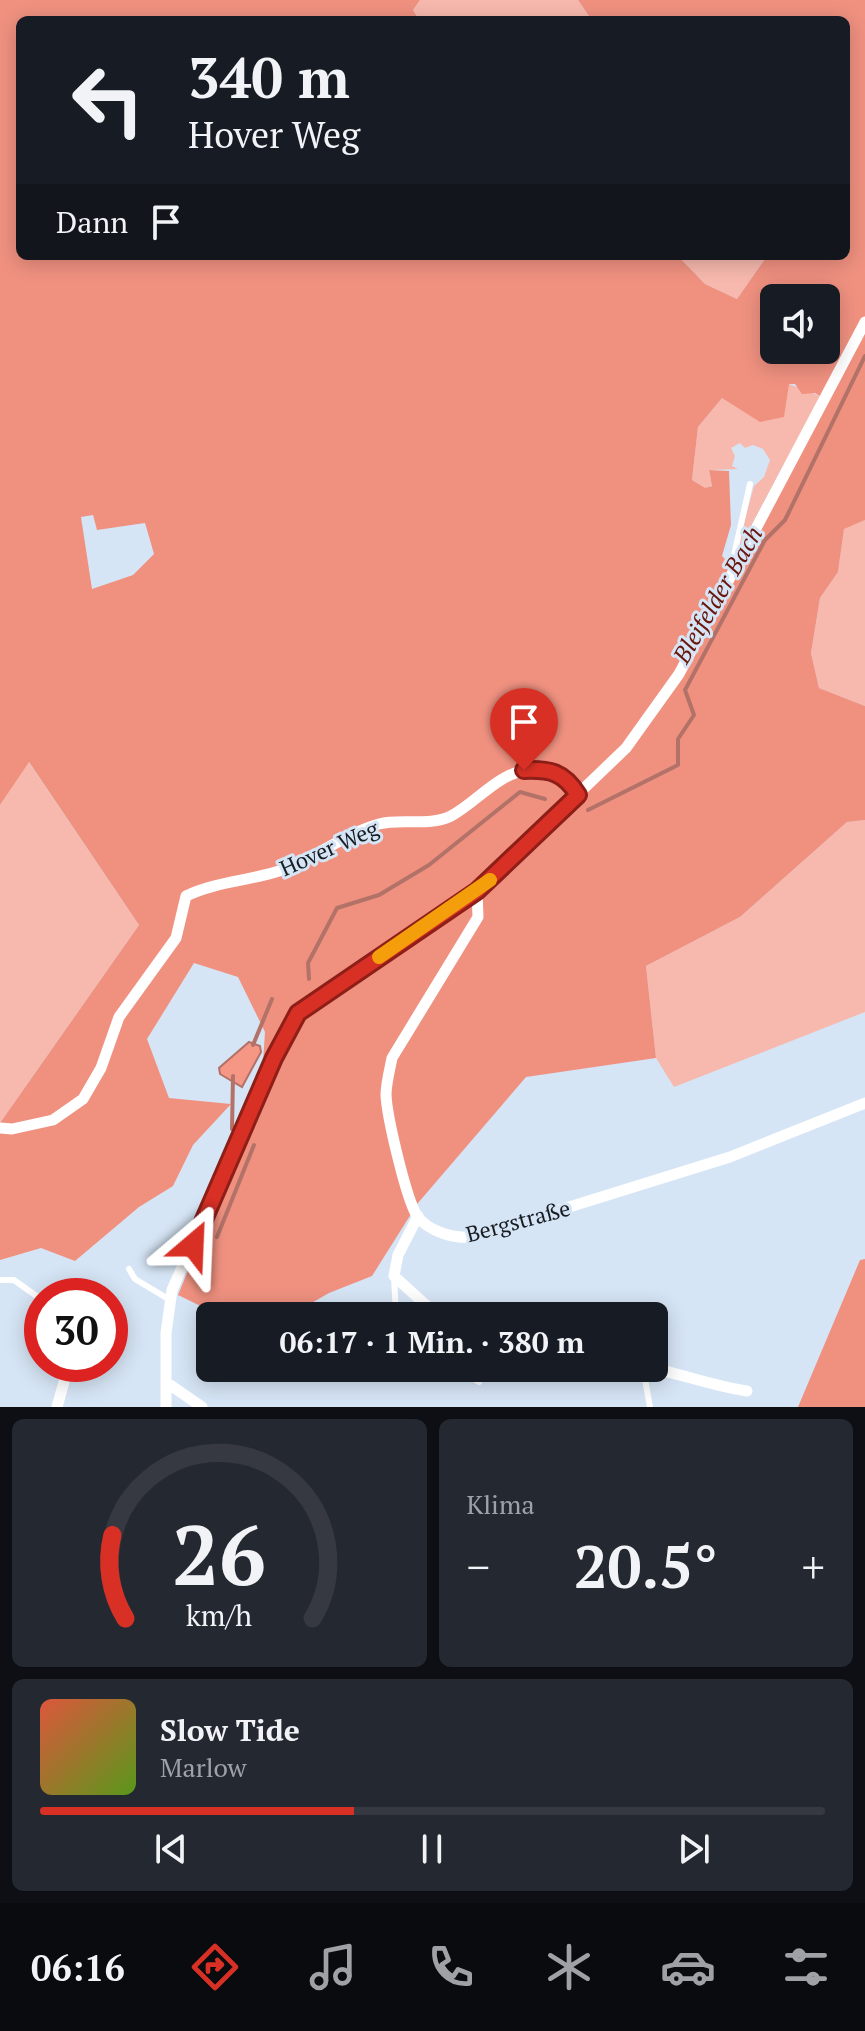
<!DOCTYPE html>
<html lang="de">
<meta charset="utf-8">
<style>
:root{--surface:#171b24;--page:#242831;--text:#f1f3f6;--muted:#9ea1a6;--line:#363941;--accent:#d93025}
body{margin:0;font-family:"PT Serif",serif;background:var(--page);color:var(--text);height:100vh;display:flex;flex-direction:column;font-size:30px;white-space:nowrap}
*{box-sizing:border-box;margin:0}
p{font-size:26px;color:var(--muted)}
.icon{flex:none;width:44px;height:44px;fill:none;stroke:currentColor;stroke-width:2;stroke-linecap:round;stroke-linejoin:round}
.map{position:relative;height:1407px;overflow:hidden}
.details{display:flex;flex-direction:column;gap:12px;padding:12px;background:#0d0f14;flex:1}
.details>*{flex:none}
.hud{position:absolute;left:16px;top:16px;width:834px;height:244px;border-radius:12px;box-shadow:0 4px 20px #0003;background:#171b24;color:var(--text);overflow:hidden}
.controls{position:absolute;left:760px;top:284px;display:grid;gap:16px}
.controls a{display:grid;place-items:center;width:80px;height:80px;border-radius:12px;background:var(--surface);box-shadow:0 4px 20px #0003;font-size:40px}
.speed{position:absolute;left:24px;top:1278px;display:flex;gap:16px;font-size:40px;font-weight:700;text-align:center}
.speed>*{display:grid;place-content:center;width:104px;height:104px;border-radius:50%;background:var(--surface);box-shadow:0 4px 20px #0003;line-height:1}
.speed .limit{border:12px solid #d22;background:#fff;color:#111}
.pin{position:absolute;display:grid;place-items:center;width:68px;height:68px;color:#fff;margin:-82px -34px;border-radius:50% 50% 50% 0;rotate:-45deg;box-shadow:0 0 8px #0007}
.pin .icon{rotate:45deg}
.me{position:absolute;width:88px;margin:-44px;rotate:26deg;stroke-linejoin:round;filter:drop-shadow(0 0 6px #0008)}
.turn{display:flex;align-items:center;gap:28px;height:168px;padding:0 40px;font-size:36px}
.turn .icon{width:104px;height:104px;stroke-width:2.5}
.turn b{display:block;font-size:56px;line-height:68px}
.then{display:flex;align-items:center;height:76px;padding:0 40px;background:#0003;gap:16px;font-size:30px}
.big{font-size:60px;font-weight:700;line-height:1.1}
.details .widget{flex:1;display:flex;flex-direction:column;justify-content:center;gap:12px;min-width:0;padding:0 28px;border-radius:12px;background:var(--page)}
.details .dial{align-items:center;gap:0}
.dial svg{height:208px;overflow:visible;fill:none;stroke:var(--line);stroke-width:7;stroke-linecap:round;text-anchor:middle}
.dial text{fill:var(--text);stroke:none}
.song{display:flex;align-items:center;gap:24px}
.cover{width:96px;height:96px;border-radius:12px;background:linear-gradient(135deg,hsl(10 70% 55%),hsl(90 70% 35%))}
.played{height:8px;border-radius:4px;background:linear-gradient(90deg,var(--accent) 40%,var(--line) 40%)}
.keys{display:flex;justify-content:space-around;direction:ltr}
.heat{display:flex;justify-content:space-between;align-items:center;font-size:44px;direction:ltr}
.details .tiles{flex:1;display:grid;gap:12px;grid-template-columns:1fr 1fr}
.widget:last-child{grid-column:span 2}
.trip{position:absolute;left:196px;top:1302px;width:472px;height:80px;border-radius:12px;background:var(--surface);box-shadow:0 4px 20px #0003;font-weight:700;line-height:80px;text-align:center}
.menu{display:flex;height:128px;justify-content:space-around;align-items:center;background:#090b0e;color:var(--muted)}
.menu .icon{width:56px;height:56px}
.menu .selected{color:var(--accent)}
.menu b{font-size:36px;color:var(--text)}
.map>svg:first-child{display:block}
.green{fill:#f7b9ae}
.forest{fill:#f09180;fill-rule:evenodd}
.water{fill:#f69786;stroke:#b37268;stroke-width:2}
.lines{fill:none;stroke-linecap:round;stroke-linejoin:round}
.stream{stroke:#b37268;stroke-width:4}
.lane{stroke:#fff;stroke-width:6}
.street{stroke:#fff;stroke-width:11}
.route-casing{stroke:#8d1f18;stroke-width:20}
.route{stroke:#d93025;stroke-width:14}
.slow{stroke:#f59e0b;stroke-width:14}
.labels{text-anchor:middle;stroke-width:6;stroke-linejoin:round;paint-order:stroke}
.street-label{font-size:22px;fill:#171c22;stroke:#d6e5f5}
.water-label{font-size:24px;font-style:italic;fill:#69160c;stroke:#d6e5f5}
</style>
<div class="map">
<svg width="865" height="1407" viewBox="0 0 865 1407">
<rect width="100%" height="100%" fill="#d6e5f5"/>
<!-- green -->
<path class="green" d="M420,0H578L591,19L596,20H419L413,10Z
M678,256H767L737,299L705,284Z
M789,384L820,396L736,552L754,486L764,477L770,460L763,449L753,445L745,448L740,443L731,448L735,456L732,466L738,469L709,470L712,485L705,489L692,480L698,427L722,398Z
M865,520V706L819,688L811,653L820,598L838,572L844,528Z
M28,761L139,925L0,1123V805Z
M865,820V1012L674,1087L656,1058L646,966L740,917L847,822Z"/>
<!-- forest -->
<path class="forest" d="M0,0H420L413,10L419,20H20V256H678L705,284L737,299L767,256H846L850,151L846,147V20H596L591,19L578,0H865V520L844,529L838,572L820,598L811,653L819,688L865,706V820L847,822L740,917L646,966L656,1058L526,1077L418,1203L372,1276L329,1293L289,1316H221L178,1295L261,1092L265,1032L238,977L194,963L147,1039L169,1098L231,1104L193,1145L173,1186L139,1207L75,1261L41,1248L0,1260V1123L139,925L29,762L0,805ZM774,298H826V350H774ZM789,384H795L802,394L815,393L820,396L730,564L722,556L731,525L729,471L709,470L712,486L705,488L692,480L698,427L722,398L760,422L784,417ZM93,515L97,530L145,523L154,554L133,575L92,589L81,517Z
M865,1259V1407H798L860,1260Z"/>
<!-- water -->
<path class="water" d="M249,1042L260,1046L261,1052L242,1087L220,1074L219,1068Z"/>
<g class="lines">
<!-- stream -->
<path class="stream" d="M588,810L678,765V739L694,715L685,690L765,540L785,520L865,356
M309,979L308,963L337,908L379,895L429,865L520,792L545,799
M253,1045L272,999
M232,1129L233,1076
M217,1237L254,1145"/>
<!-- lane -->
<path class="lane" d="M731,569L750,484
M129,1269L135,1279L170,1300
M394,1276L396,1316
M0,1280H14L42,1300
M41,1327L42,1331
M455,1368L479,1382
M643,1368L650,1407"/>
<!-- street -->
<path class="street" d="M477,891L478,917L392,1058C390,1069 386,1083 386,1095C387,1117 406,1198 417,1216C429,1232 455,1239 473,1237L730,1157L865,1103
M0,1128L12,1129L53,1120L83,1099L101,1068L119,1017L176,938L186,896C217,881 252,881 285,869C317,857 346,833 379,824C402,818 429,827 451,816C476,803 499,772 529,770C553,768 566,775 578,795
M418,1216L398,1255L394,1276L438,1316
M651,1368C685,1375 713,1386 747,1391
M166,1382L202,1407
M57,1407L69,1364
M166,1407V1333L172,1290L290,1023L312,1002L477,891L626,748L679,674L865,322"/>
</g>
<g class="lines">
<!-- route casing -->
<g class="route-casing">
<path id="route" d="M193,1245L274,1058L298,1013L477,891L578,795C564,772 550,769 524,770"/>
</g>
<!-- route -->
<use href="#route" class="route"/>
<!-- slow -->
<path class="slow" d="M379,957L490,880"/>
</g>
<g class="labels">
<!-- street labels -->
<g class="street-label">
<text transform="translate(329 848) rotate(-24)" y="8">Hover Weg</text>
<text transform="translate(518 1221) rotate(-15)" y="8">Bergstraße</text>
</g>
<!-- water labels -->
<g class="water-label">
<text transform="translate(718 595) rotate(-60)" y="8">Bleifelder Bach</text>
</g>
</g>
</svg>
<div class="controls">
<a><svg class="icon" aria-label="sound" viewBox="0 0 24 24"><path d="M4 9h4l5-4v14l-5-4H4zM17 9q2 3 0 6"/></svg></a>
</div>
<div class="speed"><div class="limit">30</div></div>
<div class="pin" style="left:524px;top:770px;background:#d93025"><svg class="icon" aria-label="arrive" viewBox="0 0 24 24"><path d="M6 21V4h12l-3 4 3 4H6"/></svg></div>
<svg class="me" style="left:193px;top:1245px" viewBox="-20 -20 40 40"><path d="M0-17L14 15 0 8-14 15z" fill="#d93025" stroke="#fff" stroke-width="4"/></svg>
<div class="trip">06:17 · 1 Min. · 380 m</div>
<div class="hud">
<div class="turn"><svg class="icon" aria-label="left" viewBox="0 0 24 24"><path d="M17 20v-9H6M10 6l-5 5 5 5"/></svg><div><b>340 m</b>Hover Weg</div></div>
<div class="then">Dann<svg class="icon" aria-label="arrive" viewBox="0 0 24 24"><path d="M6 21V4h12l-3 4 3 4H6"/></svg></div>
</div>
</div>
<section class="details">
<div class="tiles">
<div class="widget dial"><svg viewBox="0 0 100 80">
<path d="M14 69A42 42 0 1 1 86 69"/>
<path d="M14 69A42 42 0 0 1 9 37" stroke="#d93025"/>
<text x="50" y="56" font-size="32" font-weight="700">26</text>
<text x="50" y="72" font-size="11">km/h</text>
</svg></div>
<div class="widget"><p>Klima</p>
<div class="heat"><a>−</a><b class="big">20.5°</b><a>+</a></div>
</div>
<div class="widget">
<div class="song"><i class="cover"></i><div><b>Slow Tide</b><p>Marlow</p></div></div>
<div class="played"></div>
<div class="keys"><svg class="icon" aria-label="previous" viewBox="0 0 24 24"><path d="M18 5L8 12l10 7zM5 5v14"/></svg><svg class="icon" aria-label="pause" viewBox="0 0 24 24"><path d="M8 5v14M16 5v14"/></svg><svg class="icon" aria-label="next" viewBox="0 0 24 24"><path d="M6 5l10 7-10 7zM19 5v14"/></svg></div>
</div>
</div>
</section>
<nav class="menu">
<b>06:16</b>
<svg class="icon selected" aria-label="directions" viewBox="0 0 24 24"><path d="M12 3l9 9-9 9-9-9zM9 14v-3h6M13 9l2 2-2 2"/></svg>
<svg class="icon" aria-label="music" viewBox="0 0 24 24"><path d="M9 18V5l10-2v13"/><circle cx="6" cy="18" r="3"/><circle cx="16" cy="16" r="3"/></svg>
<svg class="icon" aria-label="phone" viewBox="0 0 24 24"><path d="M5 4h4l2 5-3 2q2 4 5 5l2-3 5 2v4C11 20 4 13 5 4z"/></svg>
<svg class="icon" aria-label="climate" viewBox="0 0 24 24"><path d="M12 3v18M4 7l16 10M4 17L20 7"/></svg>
<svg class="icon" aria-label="car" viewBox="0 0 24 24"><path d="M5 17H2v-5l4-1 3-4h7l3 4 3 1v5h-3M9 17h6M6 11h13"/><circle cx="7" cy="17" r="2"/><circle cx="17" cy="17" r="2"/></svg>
<svg class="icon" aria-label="filters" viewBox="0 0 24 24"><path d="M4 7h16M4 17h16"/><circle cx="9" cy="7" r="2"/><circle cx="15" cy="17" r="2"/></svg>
</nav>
